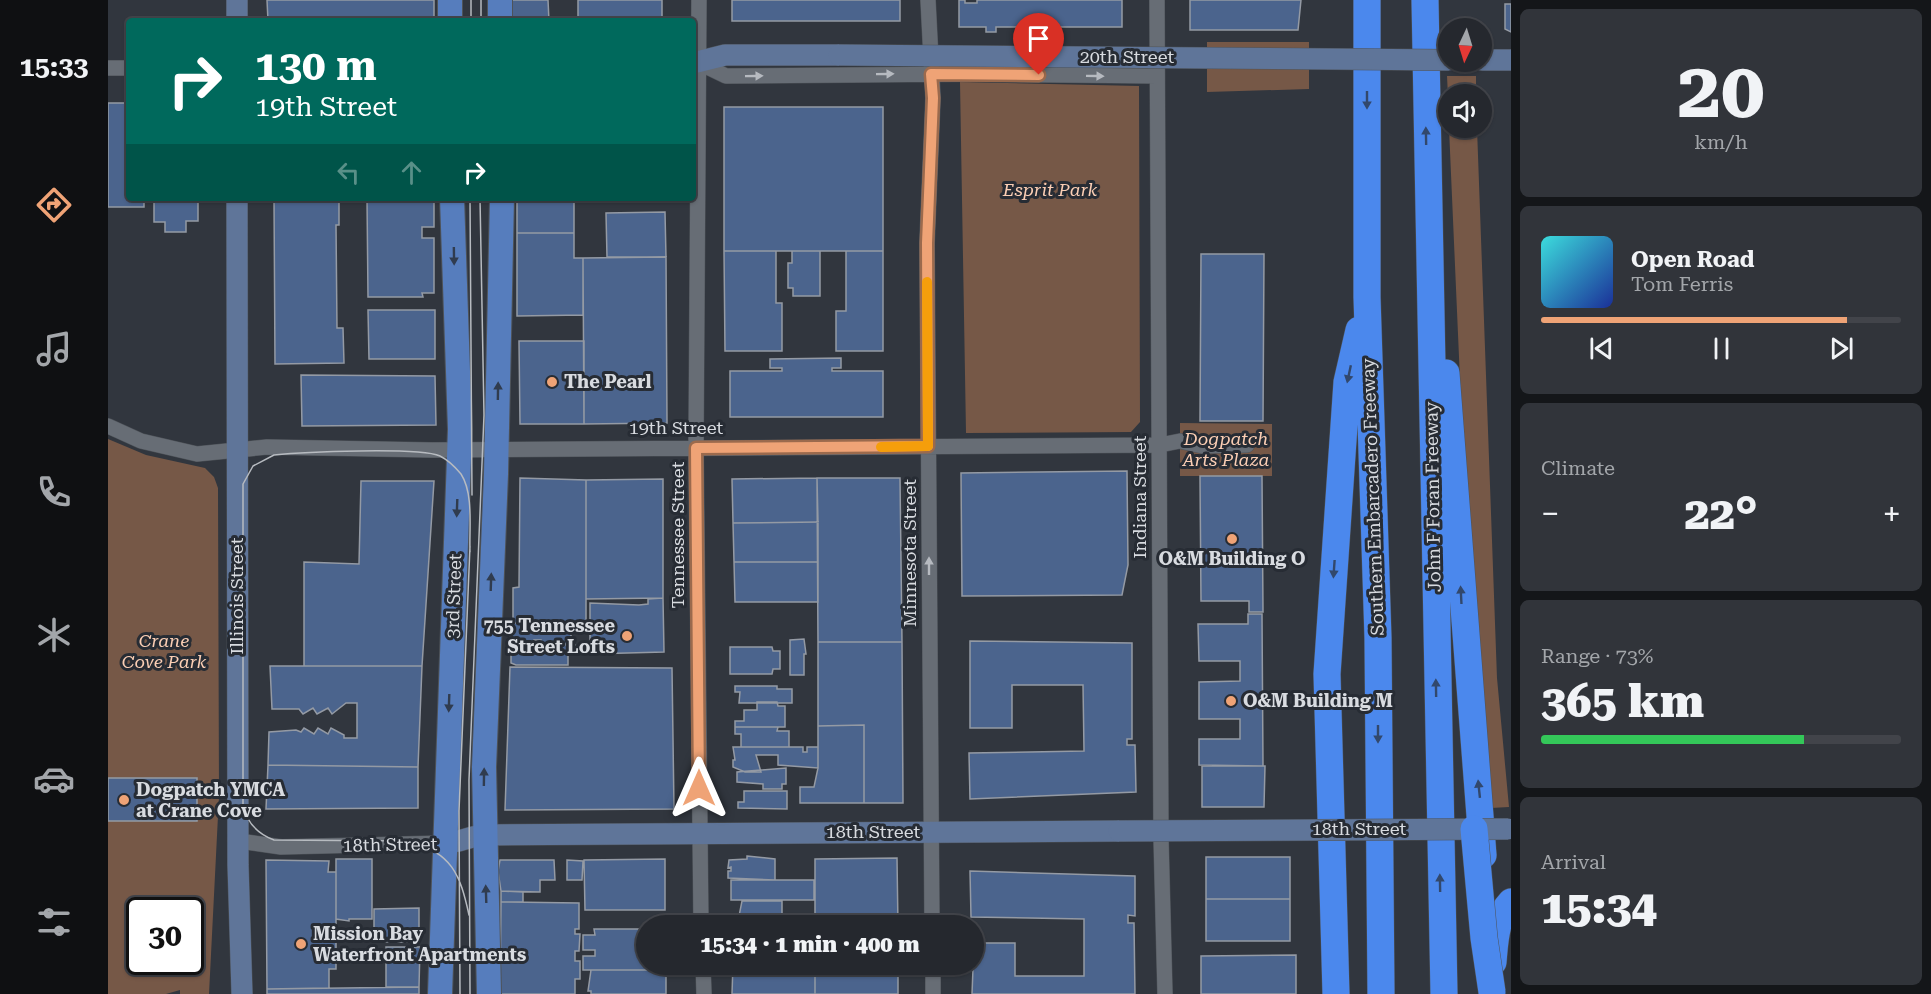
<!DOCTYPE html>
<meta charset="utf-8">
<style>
:root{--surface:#25282e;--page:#31343a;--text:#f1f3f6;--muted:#a3a6aa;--line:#42444a;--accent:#efa376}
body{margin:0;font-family:"Roboto Serif",serif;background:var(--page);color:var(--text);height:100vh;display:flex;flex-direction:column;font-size:22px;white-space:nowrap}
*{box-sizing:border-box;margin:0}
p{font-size:20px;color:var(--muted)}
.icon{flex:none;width:33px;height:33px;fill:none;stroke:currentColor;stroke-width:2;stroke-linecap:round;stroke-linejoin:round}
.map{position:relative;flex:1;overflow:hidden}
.panel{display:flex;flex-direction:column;gap:9px;padding:9px;background:#141619;width:420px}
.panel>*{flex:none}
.top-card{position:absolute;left:18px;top:18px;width:570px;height:183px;border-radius:6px;box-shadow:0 2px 4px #0004,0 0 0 2px var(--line);background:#00695c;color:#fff;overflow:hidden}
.needle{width:39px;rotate:184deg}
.buttons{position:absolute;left:1330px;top:18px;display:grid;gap:12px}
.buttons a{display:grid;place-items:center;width:54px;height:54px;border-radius:50%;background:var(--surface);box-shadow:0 2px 4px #0004,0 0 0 2px var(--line);font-size:30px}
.speed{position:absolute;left:18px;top:897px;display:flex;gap:12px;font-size:30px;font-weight:700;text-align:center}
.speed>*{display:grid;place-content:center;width:78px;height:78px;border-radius:50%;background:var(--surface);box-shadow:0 2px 4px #0004,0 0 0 2px var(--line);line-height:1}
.speed .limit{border:3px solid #111;border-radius:9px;background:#fff;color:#111}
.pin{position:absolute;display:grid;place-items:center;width:51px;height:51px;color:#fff;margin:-62px -26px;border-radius:50% 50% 50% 0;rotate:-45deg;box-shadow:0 0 6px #0007}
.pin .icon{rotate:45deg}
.me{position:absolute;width:66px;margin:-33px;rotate:0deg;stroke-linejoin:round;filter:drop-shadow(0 0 4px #0008)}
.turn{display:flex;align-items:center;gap:21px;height:126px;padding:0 30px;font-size:27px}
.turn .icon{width:78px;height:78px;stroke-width:2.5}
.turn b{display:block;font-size:42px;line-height:51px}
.lanes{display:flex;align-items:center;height:57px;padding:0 30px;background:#0003;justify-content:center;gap:30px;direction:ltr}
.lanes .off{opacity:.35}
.big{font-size:45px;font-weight:800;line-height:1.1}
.panel .widget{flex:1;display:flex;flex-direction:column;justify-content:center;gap:9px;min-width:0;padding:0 21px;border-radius:9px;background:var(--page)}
.panel .dial{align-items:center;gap:0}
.dial b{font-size:78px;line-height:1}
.song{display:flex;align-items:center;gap:18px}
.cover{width:72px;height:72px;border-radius:9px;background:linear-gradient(135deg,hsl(180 70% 55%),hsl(230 70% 35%))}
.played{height:6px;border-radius:3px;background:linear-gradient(90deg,var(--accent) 85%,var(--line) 85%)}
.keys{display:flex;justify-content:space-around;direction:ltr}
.heat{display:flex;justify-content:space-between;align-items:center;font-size:33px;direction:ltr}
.charge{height:9px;border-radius:4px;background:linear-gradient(90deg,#34c759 73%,var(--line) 0)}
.trip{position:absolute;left:528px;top:915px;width:348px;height:60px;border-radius:30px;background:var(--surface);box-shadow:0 2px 4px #0004,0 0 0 2px var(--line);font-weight:800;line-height:60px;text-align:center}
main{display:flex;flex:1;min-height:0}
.menu{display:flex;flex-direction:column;width:108px;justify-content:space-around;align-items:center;background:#0f1012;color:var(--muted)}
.menu .icon{width:42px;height:42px}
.menu .selected{color:var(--accent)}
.menu b{font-size:27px;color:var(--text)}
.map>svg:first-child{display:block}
.green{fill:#765847;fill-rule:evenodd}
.building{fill:#4b648d;stroke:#949aa4;stroke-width:1.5}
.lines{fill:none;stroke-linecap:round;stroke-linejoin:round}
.street-casing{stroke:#4e5359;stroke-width:16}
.secondary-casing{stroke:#4e5359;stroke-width:22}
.primary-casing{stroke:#4e5359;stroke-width:26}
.highway-casing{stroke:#4e5359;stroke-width:28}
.street{stroke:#676d75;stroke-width:15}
.secondary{stroke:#5f7599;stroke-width:21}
.primary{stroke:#567dbd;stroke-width:24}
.highway{stroke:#4b88ed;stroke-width:27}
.tram{stroke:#b7bbc0;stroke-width:1.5}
.secondary-bridge-casing{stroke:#4e5359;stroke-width:22;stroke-linecap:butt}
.highway-bridge-casing{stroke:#4e5359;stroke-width:28;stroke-linecap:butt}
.secondary-bridge{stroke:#5f7599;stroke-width:21}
.highway-bridge{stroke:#4b88ed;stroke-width:27}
.oneway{fill:#b6bac0}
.oneway2{fill:#32486c}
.oneway3{fill:#303c4f}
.route-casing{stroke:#9b6a4d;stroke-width:15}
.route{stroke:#efa376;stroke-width:10}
.slow{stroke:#f59e0b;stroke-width:10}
.poi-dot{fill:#efa376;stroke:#272c34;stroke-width:2}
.labels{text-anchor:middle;stroke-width:6;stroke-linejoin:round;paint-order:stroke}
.street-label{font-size:18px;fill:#d8dbe0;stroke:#272c34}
.park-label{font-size:18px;font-style:italic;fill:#fbceb4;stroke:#272c34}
.poi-label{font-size:18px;font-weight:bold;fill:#d8dbe0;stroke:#272c34;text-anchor:start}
</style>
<main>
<nav class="menu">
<b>15:33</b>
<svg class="icon selected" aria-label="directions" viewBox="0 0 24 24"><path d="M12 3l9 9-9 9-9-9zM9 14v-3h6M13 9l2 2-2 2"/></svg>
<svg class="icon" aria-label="music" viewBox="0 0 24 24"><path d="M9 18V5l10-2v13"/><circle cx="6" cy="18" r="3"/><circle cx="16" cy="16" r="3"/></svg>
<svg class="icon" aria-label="phone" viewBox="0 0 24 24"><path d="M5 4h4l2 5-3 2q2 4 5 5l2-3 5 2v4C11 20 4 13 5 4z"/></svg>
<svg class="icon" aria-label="climate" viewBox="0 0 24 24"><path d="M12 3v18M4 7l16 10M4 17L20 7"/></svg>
<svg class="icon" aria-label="car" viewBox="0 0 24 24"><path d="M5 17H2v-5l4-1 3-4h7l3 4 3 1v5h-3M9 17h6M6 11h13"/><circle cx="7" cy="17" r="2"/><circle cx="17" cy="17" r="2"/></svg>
<svg class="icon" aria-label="filters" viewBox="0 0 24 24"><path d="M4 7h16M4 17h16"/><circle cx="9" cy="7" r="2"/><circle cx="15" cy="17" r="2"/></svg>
</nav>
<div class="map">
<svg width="1403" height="994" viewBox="0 0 1403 994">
<rect width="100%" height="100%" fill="#31363e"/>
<!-- green -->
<path class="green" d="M1099,42H1201V89L1099,92Z
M1339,76H1368V94H1341V117Z
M852,82L1031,86L1032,422L1023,432L858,433Z
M1341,128H1369L1389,678L1401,807L1383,808L1352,380Z
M1072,423L1164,424V476H1072Z
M0,439L38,455L97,468L106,477L110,488L111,796L101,994H72V990L58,994H0ZM32,910H82V962H32Z"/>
<!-- building -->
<path class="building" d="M159,0H326V21H160Z
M402,0H440L441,21H402Z
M470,0H554V21H470Z
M624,0H792V21H624Z
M851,0H857V3H869V0H1014V27H888V32H878V27H851Z
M1082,0H1193L1190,30H1082Z
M1397,4H1403V32L1397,29Z
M0,103H21V198H36V207H0Z
M616,107H775V251H616Z
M46,198H90V221H78V232H57V222H46Z
M166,198H231V225H228L229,328H235L236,363L167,364Z
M259,198H326V227H314V238H326V293H314L315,297H260Z
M409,198H466V233H409Z
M557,212L558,257H499L498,213Z
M409,233H466V258H475V315L409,316Z
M616,251H668V303H674V351H617Z
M684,251H712V296H685V288H680V263H684Z
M738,251H775V351H728V311H738Z
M1093,254H1156L1155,421H1092Z
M558,257L559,423L476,424L475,258Z
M260,310H327V359H261Z
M411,341H476V424H412Z
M733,358V368H724V371H775V417H622V371H674V368H662V359Z
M193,375L327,376L328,425L194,426Z
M1019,471L1020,565L1014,595L854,596L853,473Z
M1092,476H1154L1155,612H1141V601H1093Z
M412,478L478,480V623H405V588L411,587Z
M709,478L710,522L625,523L624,479Z
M709,478H792L794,642H710Z
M555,479V598L478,599V480Z
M253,481H326L314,666H196V562L251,564Z
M710,522V562H626L625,523Z
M626,562H710V602H627Z
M555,598L556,652L482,654V603L531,605L540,604V599Z
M1140,614H1154L1155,766L1091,765V739H1132V719H1091V682L1132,681V661H1091L1090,624H1140Z
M405,623H425V627H435L434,623H463V644H433V640H426V644H402L401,625Z
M696,639L698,654H696V675H682V640Z
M862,641L1024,643V739H1019V745H1027L1028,792L862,799L861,753L976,751L975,685H904V728H862Z
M710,642H794L795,803H756V725L710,726Z
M403,644L467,645L469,650L467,653H460V665H408L403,663Z
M622,647H664L665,651H672V669H665L664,674H622Z
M162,666H314L310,767L160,765L161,732L188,730L193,732L196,728L206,734L210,728L220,734L223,728L236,735V738H249V703H238L224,714L220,708L209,714L205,708L195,714L191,709H164Z
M402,667L564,668L566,809L397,810Z
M627,686H669V689H684V703H631L632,692H627Z
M649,702H669L670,706H677V727H627V721H636V710H649Z
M756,725V803H692V787H706L710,768V726Z
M627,727H670L669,731H681V747H633V734H627Z
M625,747H695V752H699V747H710V768L670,765V755H648L653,772H637L625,767V760H627Z
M160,765L310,767V808L158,809Z
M1094,766H1157L1156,807H1094Z
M678,768V784H674V789H655V784L629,782V772Z
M0,778H89V821H0Z
M636,791H679V809L630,808V802H636Z
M639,856L667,859V880L620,878V871H623V867L620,868L621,860L639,859Z
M1098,857H1182V899H1098Z
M789,858L790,926H707V859Z
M228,859H264V919H241V921L228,919Z
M557,859V910H477L476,860Z
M158,860L221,861L220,872H228V969H221V988L159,989Z
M392,860H446L447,880H432V892L393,891L390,871Z
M459,860L475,861L474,880H459Z
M862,871L1027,876V916L1020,915V923H1026L1027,994H864L866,943H907V976H976V919L863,917Z
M623,880H706V900H623Z
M393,891L415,892V902H393Z
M1098,899H1182V941H1098Z
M634,901H674V918H670L667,924H647V918L631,916Z
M393,902L471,903V929H467V934H472L471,951H467V961H472V979H467V994H392Z
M311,908V942H266V909Z
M486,929H538V964H558V970H475V956H487V950H475V935H487Z
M278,947H312L311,987H278Z
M1188,955V994H1093V956Z
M625,964H707V994H624Z
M707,964H790V994H707Z
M483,970H558V994H483V991H480Z
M311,987V994H159V989Z"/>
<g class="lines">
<!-- street casing -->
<g class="street-casing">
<path id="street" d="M591,0L588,448L593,926
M820,0L825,98L819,243L824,926
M1049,0L1053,838L1057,994
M591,63L618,76L861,74L1049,76
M0,68H21
M0,426L33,441L89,454L159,447L324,450L1052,445L1072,441L1094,446L1139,445
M131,841L173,847L337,843
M595,964L596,994
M825,964V994"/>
</g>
<!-- secondary casing -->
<g class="secondary-casing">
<path id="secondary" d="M129,0V21
M1374,60H1403
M585,63L617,55H731
M129,198L130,865L134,994
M337,843C352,843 361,836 376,835L1011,831"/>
</g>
<!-- primary casing -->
<g class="primary-casing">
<path id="primary" d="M342,0V21
M392,0V21
M332,994L352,429L344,198
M381,994L376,767L388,474L394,198"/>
</g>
<!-- highway casing -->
<g class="highway-casing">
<path id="highway" d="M1259,0V297L1270,638L1273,994
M1317,0L1336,994
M1338,373L1375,855
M1385,962C1387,940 1387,919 1403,902
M1228,994L1219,674L1239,382L1251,330"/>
</g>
<!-- street -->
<use href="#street" class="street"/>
<!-- secondary -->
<use href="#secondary" class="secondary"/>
<!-- primary -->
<use href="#primary" class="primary"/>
<!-- highway -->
<use href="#highway" class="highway"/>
<!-- tram -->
<path class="tram" d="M363,0V21
M373,0V21
M362,198L364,495
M361,915C352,874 344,853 301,841L166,840C148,833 138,822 135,804V484L145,466L166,455C194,452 310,447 332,456C340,460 348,468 353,474C366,494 361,529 362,552
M352,994L351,811L362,546
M362,994L361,780L376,415L372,198"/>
<!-- secondary-bridge casing -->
<g class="secondary-bridge-casing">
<path id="secondary-bridge" d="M731,55L1341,60
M1011,831L1400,829"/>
</g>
<!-- highway-bridge casing -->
<g class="highway-bridge-casing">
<path id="highway-bridge" d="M1366,829L1376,938L1384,992"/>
</g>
<!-- secondary-bridge -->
<use href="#secondary-bridge" class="secondary-bridge"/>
<!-- highway-bridge -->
<use href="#highway-bridge" class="highway-bridge"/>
</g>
<!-- one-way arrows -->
<defs><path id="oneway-solid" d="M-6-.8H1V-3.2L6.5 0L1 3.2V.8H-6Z" transform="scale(1.5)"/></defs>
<g class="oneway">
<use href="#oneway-solid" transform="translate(777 74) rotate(-1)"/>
<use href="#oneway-solid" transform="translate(646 76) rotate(-1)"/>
<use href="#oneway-solid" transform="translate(987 76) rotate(1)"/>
<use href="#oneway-solid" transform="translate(821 566) rotate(-90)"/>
</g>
<g class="oneway2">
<use href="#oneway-solid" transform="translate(1259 100) rotate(90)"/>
<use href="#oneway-solid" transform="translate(1318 136) rotate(-91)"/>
<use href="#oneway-solid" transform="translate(1241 374) rotate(102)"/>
<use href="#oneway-solid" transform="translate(1226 569) rotate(94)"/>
<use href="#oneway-solid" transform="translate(1353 595) rotate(-93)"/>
<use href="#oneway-solid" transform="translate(1328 688) rotate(-91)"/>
<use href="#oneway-solid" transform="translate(1270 734) rotate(90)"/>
<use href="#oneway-solid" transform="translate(1371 789) rotate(-96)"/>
<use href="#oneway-solid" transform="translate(1332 883) rotate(-91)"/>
</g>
<g class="oneway3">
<use href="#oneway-solid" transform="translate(346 256) rotate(89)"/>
<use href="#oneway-solid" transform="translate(390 391) rotate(-89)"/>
<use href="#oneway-solid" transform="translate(349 508) rotate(92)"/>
<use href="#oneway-solid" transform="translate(383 582) rotate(-88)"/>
<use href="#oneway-solid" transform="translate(341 703) rotate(92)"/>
<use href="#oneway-solid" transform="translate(376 777) rotate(-89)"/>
<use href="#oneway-solid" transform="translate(378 894) rotate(-92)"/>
</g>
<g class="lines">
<!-- route casing -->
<g class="route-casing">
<path id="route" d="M591,788L588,448L820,446L819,243L825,98L823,74L931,75"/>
</g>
<!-- route -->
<use href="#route" class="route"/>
<!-- slow -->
<path class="slow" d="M773,447L820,446L819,282"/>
</g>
<!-- markers -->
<g class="poi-dot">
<circle cx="444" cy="382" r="6"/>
<circle cx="1124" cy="539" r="6"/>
<circle cx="519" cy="636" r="6"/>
<circle cx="1123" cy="701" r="6"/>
<circle cx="16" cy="800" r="6"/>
<circle cx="193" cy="944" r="6"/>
</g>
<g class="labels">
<!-- street labels -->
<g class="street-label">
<text x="1019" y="63">20th Street</text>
<text x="568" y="434">19th Street</text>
<text transform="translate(1032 497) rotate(-90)" y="6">Indiana Street</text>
<text transform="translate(1265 497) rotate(-92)" y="6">Southern Embarcadero Freeway</text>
<text transform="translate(1325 497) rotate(-91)" y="6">John F Foran Freeway</text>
<text transform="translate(570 535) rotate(-90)" y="6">Tennessee Street</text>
<text transform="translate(802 553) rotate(-90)" y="6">Minnesota Street</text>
<text transform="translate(129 596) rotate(-90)" y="6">Illinois Street</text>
<text transform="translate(346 596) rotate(-88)" y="6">3rd Street</text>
<text x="1251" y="835">18th Street</text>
<text x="765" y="838">18th Street</text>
<text transform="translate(282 845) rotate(-1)" y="6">18th Street</text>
</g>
<!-- park labels -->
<g class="park-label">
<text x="942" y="196">Esprit Park</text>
<text x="1118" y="445">Dogpatch<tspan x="1118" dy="21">Arts Plaza</tspan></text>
<text x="56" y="647">Crane<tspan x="56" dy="21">Cove Park</tspan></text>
</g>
<!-- poi labels -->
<g class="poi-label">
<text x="456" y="388">The Pearl</text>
<text x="1124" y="565" text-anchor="middle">O&amp;M Building O</text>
<text x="507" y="632" text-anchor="end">755 Tennessee<tspan x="507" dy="21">Street Lofts</tspan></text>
<text x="1135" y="707">O&amp;M Building M</text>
<text x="28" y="796">Dogpatch YMCA<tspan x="28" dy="21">at Crane Cove</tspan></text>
<text x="205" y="940">Mission Bay<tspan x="205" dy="21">Waterfront Apartments</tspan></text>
</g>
</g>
</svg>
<div class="buttons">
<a><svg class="needle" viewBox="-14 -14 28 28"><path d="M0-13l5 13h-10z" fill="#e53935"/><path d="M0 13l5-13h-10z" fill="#a3a6aa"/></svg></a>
<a><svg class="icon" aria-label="sound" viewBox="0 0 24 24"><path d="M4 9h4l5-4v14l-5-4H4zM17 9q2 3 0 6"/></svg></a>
</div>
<div class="speed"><div class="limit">30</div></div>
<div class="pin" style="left:931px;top:75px;background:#d93025"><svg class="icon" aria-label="arrive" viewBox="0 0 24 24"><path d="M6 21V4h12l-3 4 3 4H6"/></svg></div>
<svg class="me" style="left:591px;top:788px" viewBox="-20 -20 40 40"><path d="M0-17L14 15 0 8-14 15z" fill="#efa376" stroke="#fff" stroke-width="4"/></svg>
<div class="trip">15:34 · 1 min · 400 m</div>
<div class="top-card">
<div class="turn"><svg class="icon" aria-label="right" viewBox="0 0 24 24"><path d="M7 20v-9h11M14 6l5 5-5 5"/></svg><div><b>130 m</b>19th Street</div></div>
<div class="lanes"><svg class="icon off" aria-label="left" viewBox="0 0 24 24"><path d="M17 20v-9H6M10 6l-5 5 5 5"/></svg><svg class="icon off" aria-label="ahead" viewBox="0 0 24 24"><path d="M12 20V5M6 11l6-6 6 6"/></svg><svg class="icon" aria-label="right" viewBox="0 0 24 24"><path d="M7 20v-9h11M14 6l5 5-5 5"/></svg></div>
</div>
</div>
<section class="panel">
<div class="widget dial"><b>20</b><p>km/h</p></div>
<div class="widget">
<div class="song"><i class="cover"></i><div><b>Open Road</b><p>Tom Ferris</p></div></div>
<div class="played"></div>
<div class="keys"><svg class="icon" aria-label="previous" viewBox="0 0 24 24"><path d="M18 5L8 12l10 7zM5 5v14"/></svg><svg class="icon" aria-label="pause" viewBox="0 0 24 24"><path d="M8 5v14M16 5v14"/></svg><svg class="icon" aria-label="next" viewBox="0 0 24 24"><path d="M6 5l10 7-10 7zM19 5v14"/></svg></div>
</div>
<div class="widget"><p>Climate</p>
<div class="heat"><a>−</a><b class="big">22°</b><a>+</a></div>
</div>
<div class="widget"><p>Range · 73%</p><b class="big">365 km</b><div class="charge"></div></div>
<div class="widget"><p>Arrival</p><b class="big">15:34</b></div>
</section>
</main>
